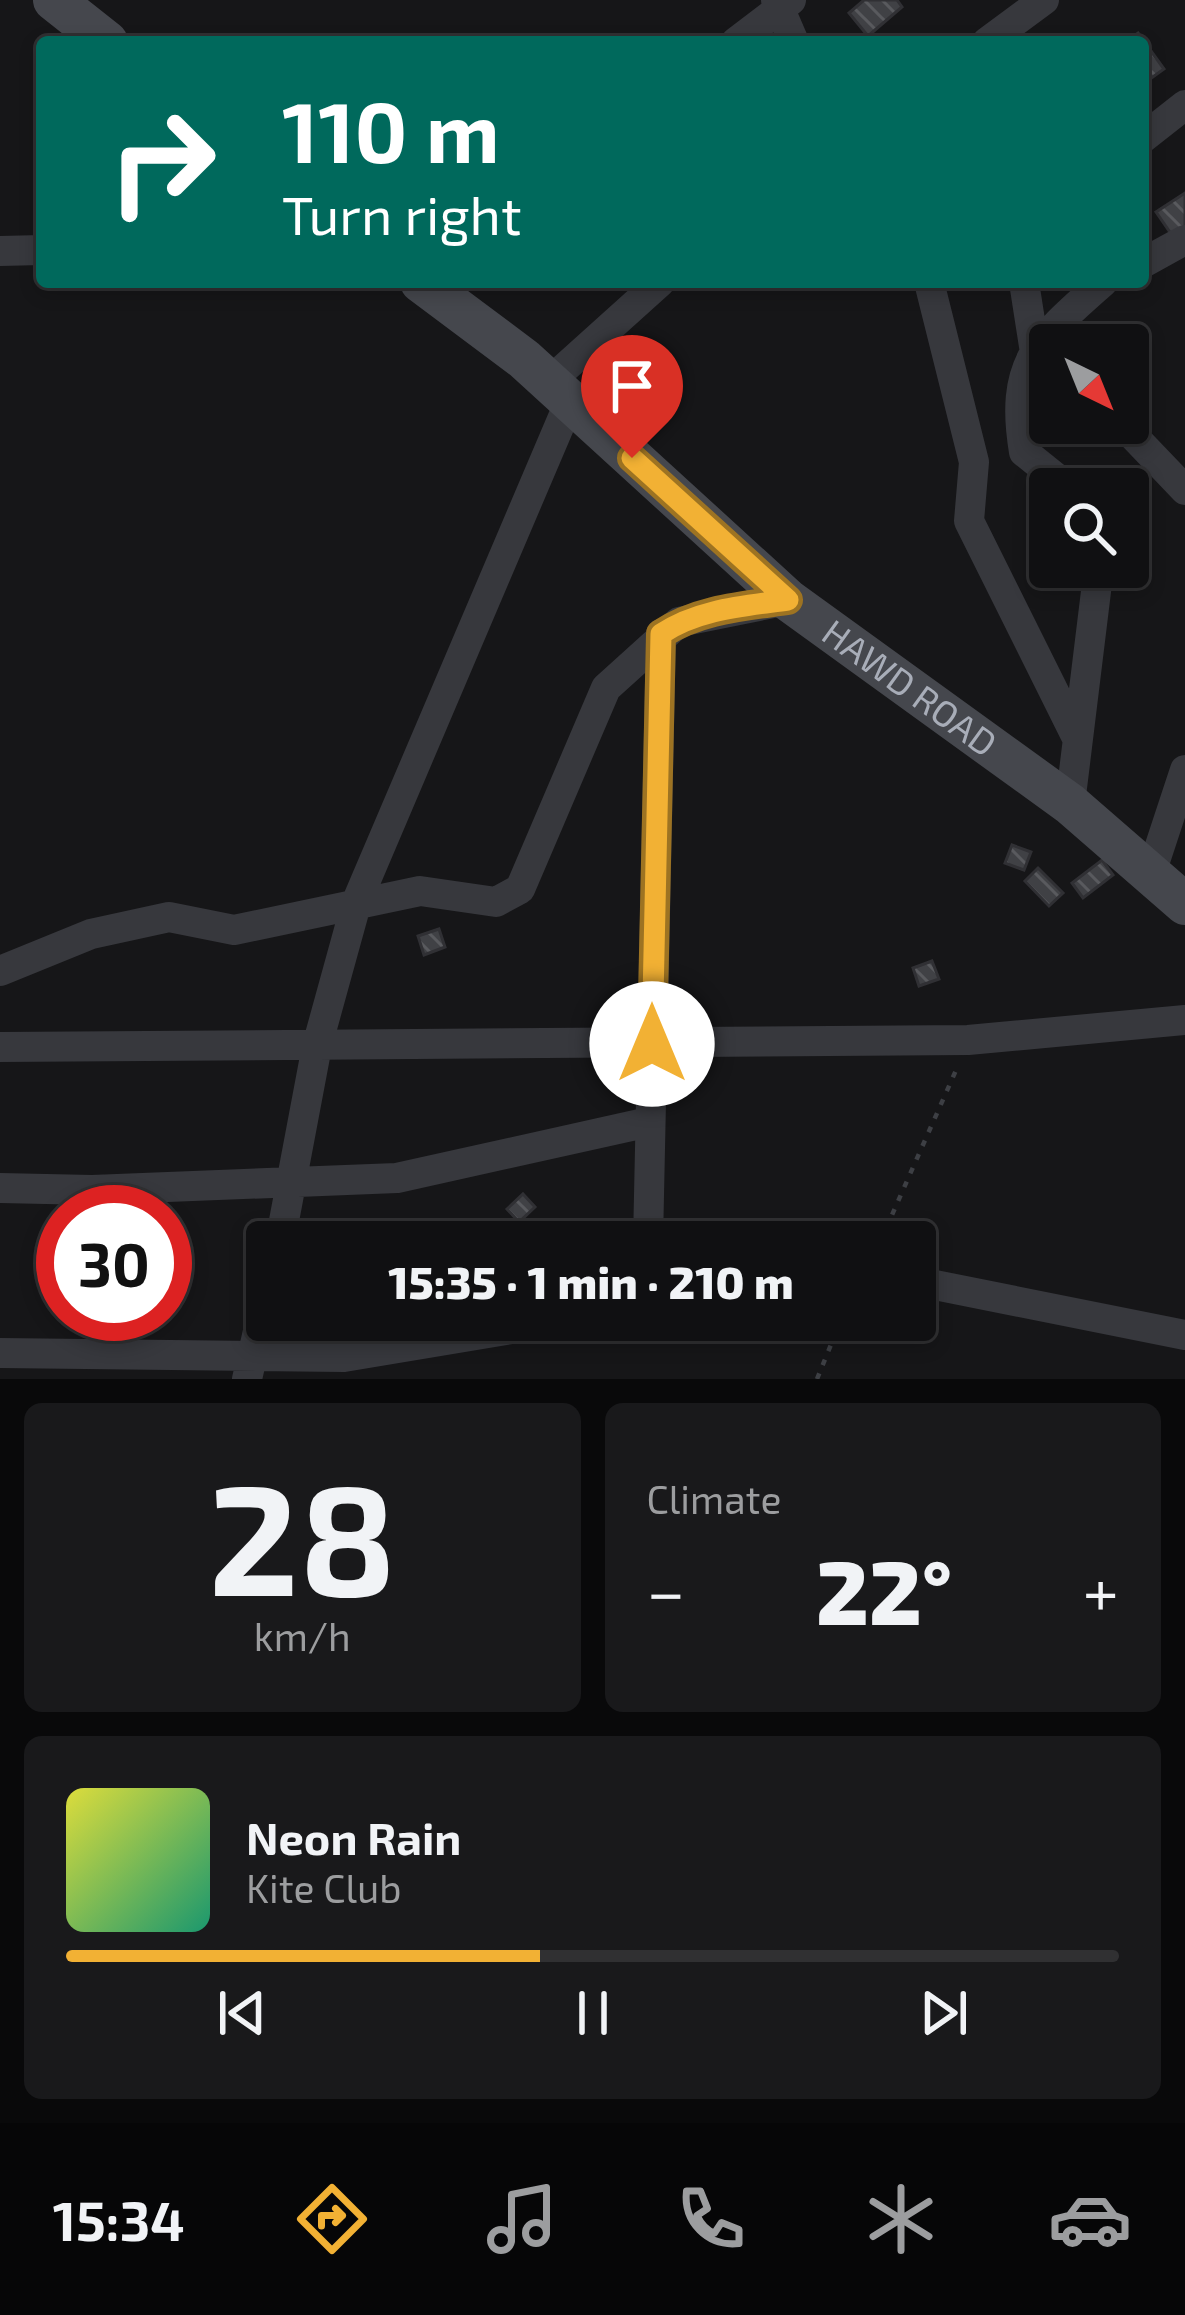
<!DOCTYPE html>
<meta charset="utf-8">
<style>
:root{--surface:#101012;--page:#19191b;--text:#f1f3f6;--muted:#9c9d9f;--line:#303032;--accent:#f2b134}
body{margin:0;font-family:"Exo 2",sans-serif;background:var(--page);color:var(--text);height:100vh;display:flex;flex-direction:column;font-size:45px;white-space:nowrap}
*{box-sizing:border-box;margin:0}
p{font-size:39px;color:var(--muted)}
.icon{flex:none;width:66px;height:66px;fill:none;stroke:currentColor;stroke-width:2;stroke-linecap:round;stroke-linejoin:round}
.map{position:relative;height:1379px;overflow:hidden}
.sheet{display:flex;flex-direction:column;gap:24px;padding:24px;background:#09090a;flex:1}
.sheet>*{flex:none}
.guide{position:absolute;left:36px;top:36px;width:1113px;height:252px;border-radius:12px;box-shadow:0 6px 18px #0003,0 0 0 3px var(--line);background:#00695c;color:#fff;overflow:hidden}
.needle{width:78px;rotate:137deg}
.tools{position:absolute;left:1029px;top:324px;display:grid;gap:24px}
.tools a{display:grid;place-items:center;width:120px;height:120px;border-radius:12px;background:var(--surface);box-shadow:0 6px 18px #0003,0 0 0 3px var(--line);font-size:60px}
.speed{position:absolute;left:36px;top:1185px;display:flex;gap:24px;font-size:60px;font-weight:700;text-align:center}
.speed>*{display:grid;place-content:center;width:156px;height:156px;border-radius:50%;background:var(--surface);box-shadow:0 6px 18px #0003,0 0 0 3px var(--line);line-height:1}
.speed .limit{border:18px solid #d22;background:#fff;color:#111}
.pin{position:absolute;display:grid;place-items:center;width:102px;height:102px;color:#fff;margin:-123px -51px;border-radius:50% 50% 50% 0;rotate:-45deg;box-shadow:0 0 12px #0007}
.pin .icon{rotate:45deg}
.me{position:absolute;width:132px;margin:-66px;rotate:0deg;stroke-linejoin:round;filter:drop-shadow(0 0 9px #0008)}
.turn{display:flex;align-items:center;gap:42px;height:252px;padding:0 48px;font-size:54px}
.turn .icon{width:156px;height:156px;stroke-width:2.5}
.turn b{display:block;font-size:84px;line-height:102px}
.big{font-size:90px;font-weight:800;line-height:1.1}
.sheet .tile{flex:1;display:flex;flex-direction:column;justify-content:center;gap:18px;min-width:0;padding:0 42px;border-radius:18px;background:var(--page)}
.sheet .dial{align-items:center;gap:0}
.dial b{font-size:156px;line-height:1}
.song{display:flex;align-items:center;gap:36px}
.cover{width:144px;height:144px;border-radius:18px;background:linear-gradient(135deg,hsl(60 70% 55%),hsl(160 70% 35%))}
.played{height:12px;border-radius:6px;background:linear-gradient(90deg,var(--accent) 45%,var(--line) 45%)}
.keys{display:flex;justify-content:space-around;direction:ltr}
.heat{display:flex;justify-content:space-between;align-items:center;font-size:66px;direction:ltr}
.sheet .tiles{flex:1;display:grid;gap:24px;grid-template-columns:1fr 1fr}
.tile:last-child{grid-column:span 2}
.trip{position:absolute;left:246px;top:1221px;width:690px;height:120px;border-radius:12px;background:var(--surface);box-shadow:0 6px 18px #0003,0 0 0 3px var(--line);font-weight:800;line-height:120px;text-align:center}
.dock{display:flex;height:192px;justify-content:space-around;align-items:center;background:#060607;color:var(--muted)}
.dock .icon{width:84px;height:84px}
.dock .active{color:var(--accent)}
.dock b{font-size:54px;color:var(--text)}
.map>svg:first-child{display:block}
.building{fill:url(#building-back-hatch);stroke:#303034;stroke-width:3}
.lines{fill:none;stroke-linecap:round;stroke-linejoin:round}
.path{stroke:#3d3f44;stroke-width:4.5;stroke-dasharray:6 9;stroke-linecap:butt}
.street{stroke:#37383d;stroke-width:30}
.secondary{stroke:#45474d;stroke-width:42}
.route-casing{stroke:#9d7322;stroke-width:30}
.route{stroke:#f2b134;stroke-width:21}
.labels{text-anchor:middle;stroke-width:12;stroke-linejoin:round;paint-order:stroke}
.street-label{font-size:36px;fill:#a8adb8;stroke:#111113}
</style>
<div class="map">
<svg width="1185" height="1379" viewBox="0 0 1185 1379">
<defs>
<pattern id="building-back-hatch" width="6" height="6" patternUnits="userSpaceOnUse" patternTransform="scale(3)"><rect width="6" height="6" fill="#404145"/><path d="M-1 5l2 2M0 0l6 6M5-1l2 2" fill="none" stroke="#595a5e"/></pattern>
</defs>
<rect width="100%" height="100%" fill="#161618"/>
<!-- building -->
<path class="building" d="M864,0H897L902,7L868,36L849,13Z
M1138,33L1164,69L1143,84V42H1126Z
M1185,193V254L1156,212Z
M1012,845L1031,852L1024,870L1005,863Z
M1102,860L1113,875L1083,898L1072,883Z
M1038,868L1063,893L1049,906L1025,881Z
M439,929L445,947L424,955L418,936Z
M932,961L939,979L919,986L913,968Z
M523,1194L535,1207L519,1222L507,1209Z"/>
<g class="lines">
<!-- path -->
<path class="path" d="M880,1242L957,1068
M817,1379L841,1320"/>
<!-- street -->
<path class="street" d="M776,0L794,42
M736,42L791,0
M987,42L1044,0
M1143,138L1185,105
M0,251L42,250
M1143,263L1185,240
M929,282L974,462L969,521L1077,738
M1024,282L1036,359
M549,382L660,282
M1121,423L1185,490
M1070,489L1024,452C1009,361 1039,339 1103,282
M1070,804L1099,567
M1151,873L1185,770
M0,971L91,934L169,917L234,930L420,891L496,902L520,889L606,688L679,622L788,600
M0,1047L968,1040L1185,1020
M0,1188L92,1190L397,1178L649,1122
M280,1242L317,1046L357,901L570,401
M648,1242L661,634
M915,1281L1185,1335
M0,1353L344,1357L566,1320
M247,1379L267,1292"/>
<!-- secondary -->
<g class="secondary">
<path d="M54,0L107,42"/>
<path id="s1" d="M421,282L524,359L788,600L1070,804L1185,904"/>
</g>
</g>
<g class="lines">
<!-- route casing -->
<g class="route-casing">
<path id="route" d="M632,458L788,600C745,606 698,609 661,634L652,1044"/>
</g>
<!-- route -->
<use href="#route" class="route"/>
</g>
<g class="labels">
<!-- street labels -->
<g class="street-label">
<text dy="13" stroke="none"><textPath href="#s1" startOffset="636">HAWD ROAD</textPath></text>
</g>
</g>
</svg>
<div class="tools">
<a><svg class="needle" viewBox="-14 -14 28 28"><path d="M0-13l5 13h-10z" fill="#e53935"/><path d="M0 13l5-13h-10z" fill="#9c9d9f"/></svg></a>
<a><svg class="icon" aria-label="search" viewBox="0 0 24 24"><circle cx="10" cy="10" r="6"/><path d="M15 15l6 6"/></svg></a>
</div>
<div class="speed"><div class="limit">30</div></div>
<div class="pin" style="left:632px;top:458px;background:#d93025"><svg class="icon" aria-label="arrive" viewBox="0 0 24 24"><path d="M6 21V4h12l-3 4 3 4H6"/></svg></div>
<svg class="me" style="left:652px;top:1044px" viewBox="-20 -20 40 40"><circle r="19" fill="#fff"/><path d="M0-13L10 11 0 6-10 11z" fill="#f2b134"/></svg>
<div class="trip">15:35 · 1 min · 210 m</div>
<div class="guide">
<div class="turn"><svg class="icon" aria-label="right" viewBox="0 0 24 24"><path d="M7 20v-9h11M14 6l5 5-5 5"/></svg><div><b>110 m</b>Turn right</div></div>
</div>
</div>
<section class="sheet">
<div class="tiles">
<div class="tile dial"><b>28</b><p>km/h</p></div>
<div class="tile"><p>Climate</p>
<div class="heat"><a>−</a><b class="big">22°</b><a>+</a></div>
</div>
<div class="tile">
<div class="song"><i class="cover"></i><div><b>Neon Rain</b><p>Kite Club</p></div></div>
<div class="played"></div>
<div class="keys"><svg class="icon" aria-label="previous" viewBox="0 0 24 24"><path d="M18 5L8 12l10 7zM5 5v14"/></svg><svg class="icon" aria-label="pause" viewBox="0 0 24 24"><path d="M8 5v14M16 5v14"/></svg><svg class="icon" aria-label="next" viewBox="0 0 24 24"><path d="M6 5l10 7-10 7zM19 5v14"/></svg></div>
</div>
</div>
</section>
<nav class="dock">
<b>15:34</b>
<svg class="icon active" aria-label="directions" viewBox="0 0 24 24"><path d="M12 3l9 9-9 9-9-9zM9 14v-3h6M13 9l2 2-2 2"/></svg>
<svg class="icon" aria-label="music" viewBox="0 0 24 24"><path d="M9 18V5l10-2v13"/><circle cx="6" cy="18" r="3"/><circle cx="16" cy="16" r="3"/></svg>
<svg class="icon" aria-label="phone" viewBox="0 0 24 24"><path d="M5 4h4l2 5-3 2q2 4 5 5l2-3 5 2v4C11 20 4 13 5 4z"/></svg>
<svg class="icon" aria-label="climate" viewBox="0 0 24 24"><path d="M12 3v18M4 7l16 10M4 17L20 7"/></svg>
<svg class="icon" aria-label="car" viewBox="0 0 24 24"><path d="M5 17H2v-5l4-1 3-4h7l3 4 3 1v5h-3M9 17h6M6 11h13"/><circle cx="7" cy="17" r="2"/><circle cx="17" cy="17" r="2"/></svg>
</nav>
